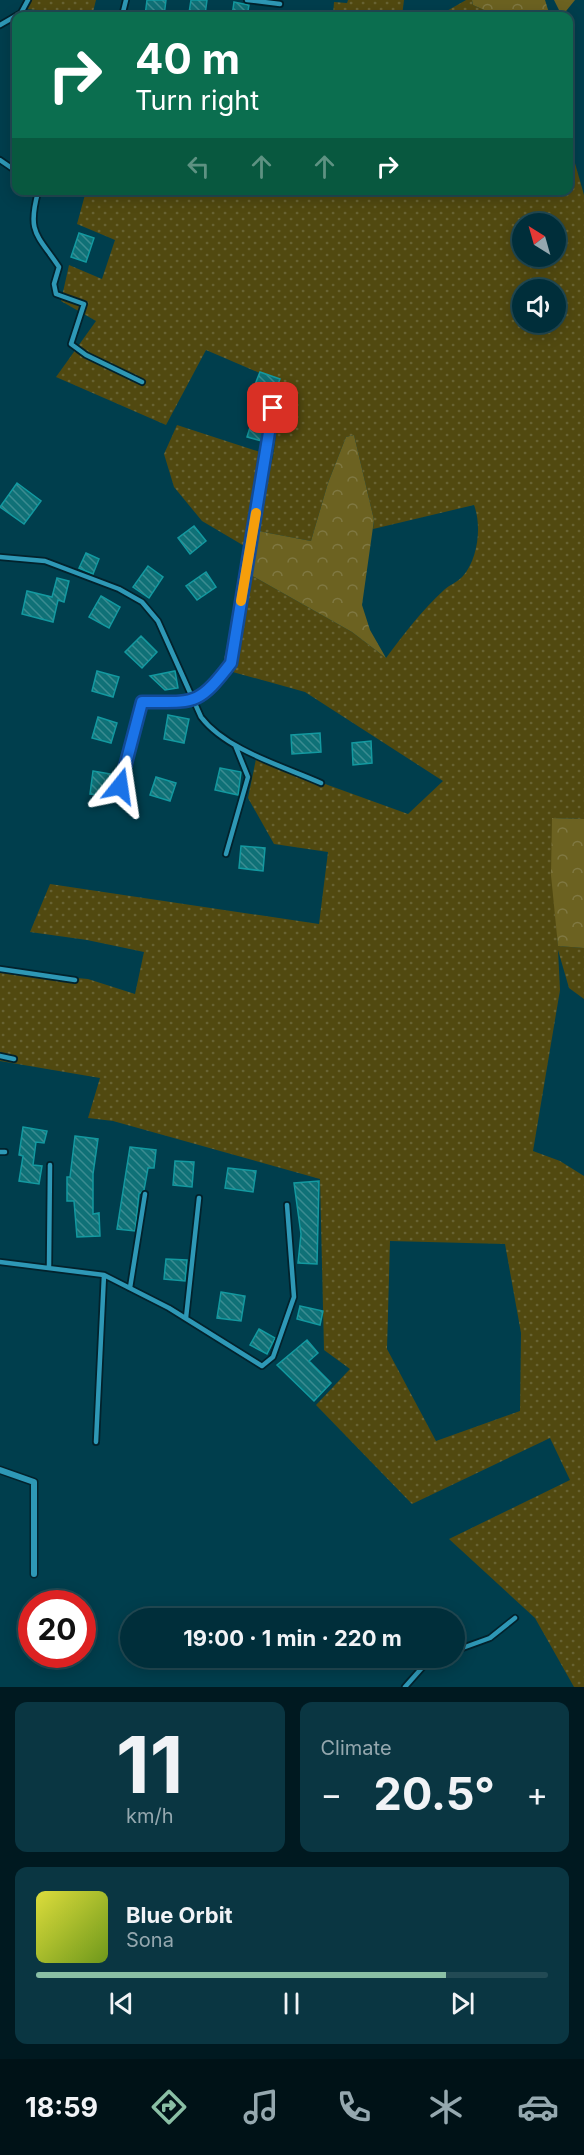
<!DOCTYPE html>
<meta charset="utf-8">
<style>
:root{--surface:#002e3a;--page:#0a3642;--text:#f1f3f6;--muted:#95a8af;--line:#224a54;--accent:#8abfa5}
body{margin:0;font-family:Inter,sans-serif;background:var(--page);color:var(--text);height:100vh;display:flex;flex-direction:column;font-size:22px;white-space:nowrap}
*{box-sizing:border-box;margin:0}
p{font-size:20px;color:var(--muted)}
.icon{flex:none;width:33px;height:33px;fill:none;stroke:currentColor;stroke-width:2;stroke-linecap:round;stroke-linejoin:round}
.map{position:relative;height:1687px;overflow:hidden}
.drawer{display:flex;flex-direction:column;gap:15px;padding:15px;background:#001920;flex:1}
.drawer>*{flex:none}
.banner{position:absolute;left:12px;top:12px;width:561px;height:183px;border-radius:12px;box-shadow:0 3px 15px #0003,0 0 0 2px var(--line);background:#0b6e4f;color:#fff;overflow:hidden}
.needle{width:39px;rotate:323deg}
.fabs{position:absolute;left:512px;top:213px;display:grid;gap:12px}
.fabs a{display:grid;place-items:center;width:54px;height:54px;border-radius:50%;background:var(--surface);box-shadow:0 3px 15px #0003,0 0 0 2px var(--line);font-size:30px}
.speed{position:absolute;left:18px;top:1590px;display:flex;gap:12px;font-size:30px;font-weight:700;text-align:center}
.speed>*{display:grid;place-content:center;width:78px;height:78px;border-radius:50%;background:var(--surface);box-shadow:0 3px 15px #0003,0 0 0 2px var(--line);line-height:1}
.speed .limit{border:9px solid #d22;background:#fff;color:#111}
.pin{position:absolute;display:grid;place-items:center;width:51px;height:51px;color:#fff;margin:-26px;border-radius:12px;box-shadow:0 3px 9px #0006}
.me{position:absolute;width:66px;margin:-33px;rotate:15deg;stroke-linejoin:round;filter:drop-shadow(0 0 4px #0008)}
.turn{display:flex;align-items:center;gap:21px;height:126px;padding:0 24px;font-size:27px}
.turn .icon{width:78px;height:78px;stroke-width:2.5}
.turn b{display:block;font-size:42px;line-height:51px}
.lanes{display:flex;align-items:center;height:57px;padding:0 24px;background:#0003;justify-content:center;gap:30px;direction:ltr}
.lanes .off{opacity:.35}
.big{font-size:45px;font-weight:700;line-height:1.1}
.drawer .widget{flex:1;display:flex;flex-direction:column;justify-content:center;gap:9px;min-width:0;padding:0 21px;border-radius:12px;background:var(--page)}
.drawer .dial{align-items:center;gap:0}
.dial b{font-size:78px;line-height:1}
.song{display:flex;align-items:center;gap:18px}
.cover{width:72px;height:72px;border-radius:9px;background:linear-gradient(135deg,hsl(60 70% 55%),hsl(80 70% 35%))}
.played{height:6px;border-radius:3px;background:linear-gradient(90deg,var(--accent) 80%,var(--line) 80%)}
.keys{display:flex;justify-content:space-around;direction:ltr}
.heat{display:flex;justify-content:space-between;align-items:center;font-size:33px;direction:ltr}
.drawer .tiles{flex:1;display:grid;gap:15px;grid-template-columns:1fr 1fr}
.widget:last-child{grid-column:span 2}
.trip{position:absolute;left:120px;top:1608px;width:345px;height:60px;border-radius:30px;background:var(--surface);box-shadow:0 3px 15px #0003,0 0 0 2px var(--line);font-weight:700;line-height:60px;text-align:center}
.tab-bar{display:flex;height:96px;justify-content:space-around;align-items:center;background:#001217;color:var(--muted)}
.tab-bar .icon{width:42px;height:42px}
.tab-bar .active{color:var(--accent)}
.tab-bar b{font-size:27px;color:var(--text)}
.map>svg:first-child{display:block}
.grass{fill:url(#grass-dots);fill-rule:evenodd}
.forest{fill:url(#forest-crowns)}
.building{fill:url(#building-back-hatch);stroke:#1399a0;stroke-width:1.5}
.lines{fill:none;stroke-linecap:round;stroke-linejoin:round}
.lane-casing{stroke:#02222c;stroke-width:8}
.street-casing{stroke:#02222c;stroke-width:9}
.lane{stroke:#2e98b6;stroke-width:4.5}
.street{stroke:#2e98b6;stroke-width:6}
.route-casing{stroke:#114b97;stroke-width:15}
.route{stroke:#1a73e8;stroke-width:10}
.slow{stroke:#f59e0b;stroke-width:10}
</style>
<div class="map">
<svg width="584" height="1687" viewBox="0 0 584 1687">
<defs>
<pattern id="grass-dots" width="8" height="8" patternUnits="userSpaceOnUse" patternTransform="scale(1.5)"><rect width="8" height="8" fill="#514910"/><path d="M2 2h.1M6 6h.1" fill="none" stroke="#686333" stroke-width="1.8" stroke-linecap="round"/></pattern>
<pattern id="forest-crowns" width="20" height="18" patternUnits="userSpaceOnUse" patternTransform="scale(1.5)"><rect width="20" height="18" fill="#6c6221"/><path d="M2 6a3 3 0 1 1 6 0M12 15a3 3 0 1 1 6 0" fill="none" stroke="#7f7842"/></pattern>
<pattern id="building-back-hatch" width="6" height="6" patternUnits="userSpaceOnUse" patternTransform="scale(1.5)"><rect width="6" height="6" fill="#0f7177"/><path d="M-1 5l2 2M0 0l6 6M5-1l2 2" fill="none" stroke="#3b8c91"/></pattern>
</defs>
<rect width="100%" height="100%" fill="#003e4d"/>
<!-- grass -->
<path class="grass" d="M25,0H96L92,16H60L59,12L26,9Z
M348,0H404L402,16H333L334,2L347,3Z
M466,0H472L473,5L497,16H438Z
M569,142L584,195V819L552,818L558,946L584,948V999L569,988L558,950L560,990L533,1151L560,1161L584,1176V1687H574L535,1618L449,1539L570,1480L550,1438L412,1504L316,1405L350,1369L324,1350L320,1179L113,1121L88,1118L100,1078L0,1061V971L88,979L135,994L144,952L87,940L30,932L50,884L319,924L328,852L274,844L248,798L256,759L408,814L443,781L305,692L222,669L242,570L352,632L386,658C404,634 422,610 444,590C449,585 458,582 463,576C478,559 482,526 474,505L373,529L374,520L354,435L346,437L328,483L311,541L252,530L273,457L283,383L206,350L166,425L56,377L96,321L61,301L69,265L102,279L115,240L77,224L86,191L251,190L263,194L264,190H568ZM522,224H555V256H522ZM522,290H555V322H522ZM390,1241L505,1244L521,1333L520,1411L436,1441L387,1349Z
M177,425L266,454L246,547L202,521L174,487L164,454Z"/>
<!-- forest -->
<path class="forest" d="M472,0H545L550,16H497L473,5Z
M554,0H575L562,16Z
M354,435L374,520L362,605L370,630L386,658L352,632L242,570L252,530L311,541L328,483L346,437Z
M552,818L584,819V948L558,946L551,875Z"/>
<!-- building -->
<path class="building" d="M147,0H166L164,16H145Z
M191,0H207L205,15L189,13Z
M234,2L249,5L247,16H232Z
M79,233L94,238L86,262L71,257Z
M260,372L280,379L272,399L252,392Z
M252,421L266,425L262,441L247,437Z
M17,483L41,501L24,524L0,507Z
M194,526L206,541L190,554L178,538Z
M86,553L99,559L93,574L79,568Z
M148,566L163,577L149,598L133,587Z
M206,572L216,587L197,600L186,586Z
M57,578L69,581L64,602L58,600L53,622L22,614L27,591L52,597Z
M101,596L120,607L109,628L89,617Z
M141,636L157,652L142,668L125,652Z
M97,671L119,677L113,697L92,691Z
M175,671L178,688L165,690L150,676Z
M168,715L189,719L184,743L164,739Z
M98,717L117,723L111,743L92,738Z
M320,733L321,752L292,754L291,735Z
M371,741L372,763L353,765L352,743Z
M220,768L241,772L238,795L215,790Z
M93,771L111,774L108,796L90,794Z
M156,777L176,783L170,801L150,795Z
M241,846L265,848L263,871L239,868Z
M23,1127L47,1131L44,1143L36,1142L33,1165L42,1166L39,1184L19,1181L23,1156L19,1155Z
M75,1136L98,1139L93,1174V1214L99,1213L100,1236L77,1237L74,1201H67V1177H70Z
M130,1147L156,1150L154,1168H148L144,1190L139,1194L135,1231L117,1229Z
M175,1161L194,1162L192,1187L173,1185Z
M228,1168L256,1171L253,1192L225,1188Z
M319,1181L317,1264L298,1263L301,1234L294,1183Z
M166,1259L187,1260L185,1281L164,1279Z
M221,1292L245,1296L241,1321L217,1318Z
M300,1306L323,1311L320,1325L297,1319Z
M259,1329L275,1338L267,1354L250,1345Z
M307,1340L318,1353L309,1361L331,1383L314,1401L277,1365Z"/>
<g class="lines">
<!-- lane casing -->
<g class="lane-casing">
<path id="lane" d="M247,0L280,4
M122,16L126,0
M0,25L21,13L28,0
M0,160L16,171
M37,190H50
M38,192C27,233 37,234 59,267L54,284L56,294L84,304L71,344L86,355L142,382
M0,557L45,561L119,589L142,602L158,621L201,717C226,750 283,766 321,783
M120,786L142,702C195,702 198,706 230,663L273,408
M226,854L248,777L235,745
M0,969L75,980
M0,1056L14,1059
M0,1152H5
M0,1262L104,1275L169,1308L262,1366L273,1357L294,1297L287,1205
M49,1267L50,1165
M130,1288L145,1194
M186,1318L199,1198
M96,1442L104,1275
M454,1651L490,1638L515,1618
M405,1687L428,1661L438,1658"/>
</g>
<!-- street casing -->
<g class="street-casing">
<path id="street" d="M0,1470L34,1482V1574"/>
</g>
<!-- lane -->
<use href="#lane" class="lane"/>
<!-- street -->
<use href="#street" class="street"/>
</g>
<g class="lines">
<!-- route casing -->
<g class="route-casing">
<path id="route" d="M120,786L142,702C195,702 198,706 231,663L273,408"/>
</g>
<!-- route -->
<use href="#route" class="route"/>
<!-- slow -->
<path class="slow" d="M241,601L256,513"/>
</g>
</svg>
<div class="fabs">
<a><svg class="needle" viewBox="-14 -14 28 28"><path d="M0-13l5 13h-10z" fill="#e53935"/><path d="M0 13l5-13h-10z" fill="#95a8af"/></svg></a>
<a><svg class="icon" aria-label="sound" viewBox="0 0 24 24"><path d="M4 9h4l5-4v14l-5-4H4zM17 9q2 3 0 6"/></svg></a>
</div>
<div class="speed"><div class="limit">20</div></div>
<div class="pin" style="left:273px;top:408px;background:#d93025"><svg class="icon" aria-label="arrive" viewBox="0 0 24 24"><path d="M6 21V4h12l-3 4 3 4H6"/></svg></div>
<svg class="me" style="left:120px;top:786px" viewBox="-20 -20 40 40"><path d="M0-17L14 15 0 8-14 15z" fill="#1a73e8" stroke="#fff" stroke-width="4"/></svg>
<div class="trip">19:00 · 1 min · 220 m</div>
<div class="banner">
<div class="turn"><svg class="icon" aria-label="right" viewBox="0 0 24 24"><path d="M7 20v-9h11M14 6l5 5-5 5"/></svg><div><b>40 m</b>Turn right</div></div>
<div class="lanes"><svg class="icon off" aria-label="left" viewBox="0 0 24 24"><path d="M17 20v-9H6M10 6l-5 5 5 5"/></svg><svg class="icon off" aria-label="ahead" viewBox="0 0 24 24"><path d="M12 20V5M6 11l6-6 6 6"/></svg><svg class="icon off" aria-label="ahead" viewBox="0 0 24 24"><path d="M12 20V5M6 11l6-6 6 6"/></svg><svg class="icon" aria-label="right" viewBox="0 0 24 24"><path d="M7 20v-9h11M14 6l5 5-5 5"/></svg></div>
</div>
</div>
<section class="drawer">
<div class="tiles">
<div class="widget dial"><b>11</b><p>km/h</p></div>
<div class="widget"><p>Climate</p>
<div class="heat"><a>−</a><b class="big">20.5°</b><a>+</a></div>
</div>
<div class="widget">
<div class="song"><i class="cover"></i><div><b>Blue Orbit</b><p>Sona</p></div></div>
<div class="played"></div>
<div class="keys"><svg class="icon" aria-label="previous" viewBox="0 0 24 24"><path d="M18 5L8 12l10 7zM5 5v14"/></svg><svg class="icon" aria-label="pause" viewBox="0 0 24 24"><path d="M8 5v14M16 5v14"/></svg><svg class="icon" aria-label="next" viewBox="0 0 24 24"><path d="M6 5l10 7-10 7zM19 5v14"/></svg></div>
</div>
</div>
</section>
<nav class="tab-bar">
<b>18:59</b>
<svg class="icon active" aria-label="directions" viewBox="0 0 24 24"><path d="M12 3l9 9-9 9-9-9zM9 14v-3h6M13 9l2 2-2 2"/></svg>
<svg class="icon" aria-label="music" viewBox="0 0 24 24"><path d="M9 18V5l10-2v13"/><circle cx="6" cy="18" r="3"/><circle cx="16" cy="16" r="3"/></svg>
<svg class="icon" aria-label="phone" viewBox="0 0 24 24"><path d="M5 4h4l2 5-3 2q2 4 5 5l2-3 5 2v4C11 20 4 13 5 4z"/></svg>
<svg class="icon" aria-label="climate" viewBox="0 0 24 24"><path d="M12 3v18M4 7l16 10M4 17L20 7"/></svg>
<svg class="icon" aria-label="car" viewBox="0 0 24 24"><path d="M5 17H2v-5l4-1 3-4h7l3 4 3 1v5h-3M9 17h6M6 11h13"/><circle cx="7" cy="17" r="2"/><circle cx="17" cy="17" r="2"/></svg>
</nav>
